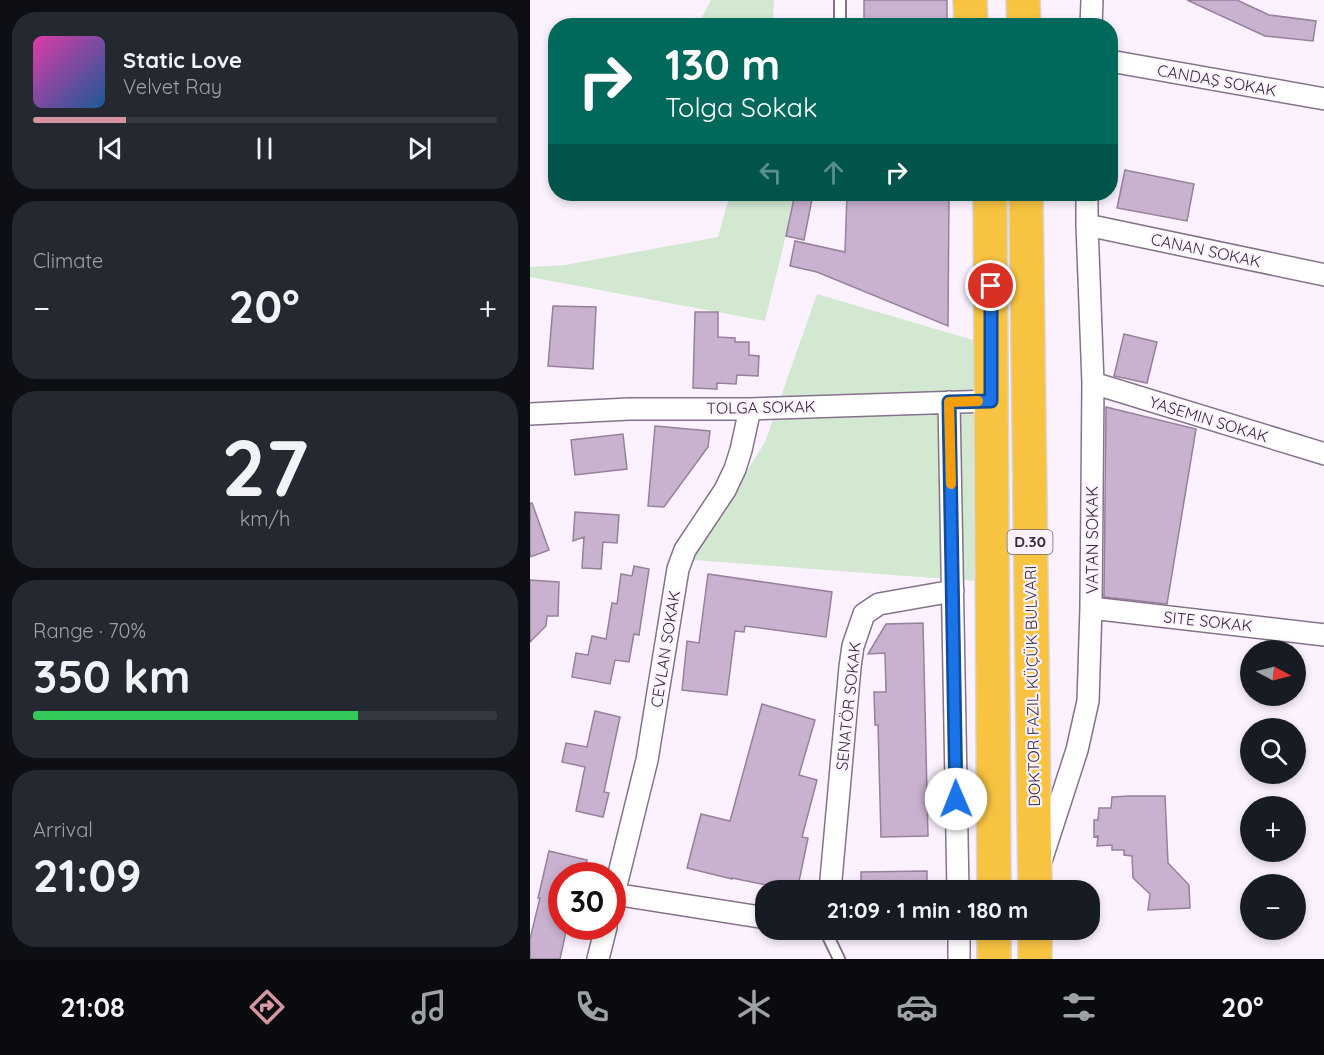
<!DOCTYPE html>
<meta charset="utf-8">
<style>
:root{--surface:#171b24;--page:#242831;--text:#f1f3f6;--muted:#9ea1a6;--line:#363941;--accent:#d695a0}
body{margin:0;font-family:Quicksand,sans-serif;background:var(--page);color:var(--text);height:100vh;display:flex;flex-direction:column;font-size:22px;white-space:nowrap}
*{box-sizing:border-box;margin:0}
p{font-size:20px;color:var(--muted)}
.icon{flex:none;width:33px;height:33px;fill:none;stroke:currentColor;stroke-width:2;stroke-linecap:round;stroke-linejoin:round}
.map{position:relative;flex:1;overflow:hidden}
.sheet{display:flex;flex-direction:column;gap:12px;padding:12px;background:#0d0f14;width:530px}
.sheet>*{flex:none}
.banner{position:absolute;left:18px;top:18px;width:570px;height:183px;border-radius:24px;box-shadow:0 3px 9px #0003;background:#00695c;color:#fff;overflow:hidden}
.needle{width:39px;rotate:97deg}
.controls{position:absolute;left:710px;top:640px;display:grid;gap:12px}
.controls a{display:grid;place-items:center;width:66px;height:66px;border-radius:50%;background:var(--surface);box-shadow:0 3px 9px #0003;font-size:30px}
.speed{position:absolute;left:18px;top:862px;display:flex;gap:12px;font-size:30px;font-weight:700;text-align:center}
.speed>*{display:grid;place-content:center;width:78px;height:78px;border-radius:50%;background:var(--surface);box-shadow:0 3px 9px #0003;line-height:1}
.speed .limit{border:9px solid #d22;background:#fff;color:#111}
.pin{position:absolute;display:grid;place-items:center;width:51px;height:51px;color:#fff;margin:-26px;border:3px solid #fff;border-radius:50%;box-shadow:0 2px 6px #0007}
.me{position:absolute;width:66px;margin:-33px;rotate:359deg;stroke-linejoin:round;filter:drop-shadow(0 0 4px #0008)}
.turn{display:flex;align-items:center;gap:21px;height:126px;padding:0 18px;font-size:27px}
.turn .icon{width:78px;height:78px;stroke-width:2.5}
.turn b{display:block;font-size:42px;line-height:51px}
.lanes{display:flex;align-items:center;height:57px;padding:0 18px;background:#0003;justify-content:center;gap:30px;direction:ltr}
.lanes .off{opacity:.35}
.big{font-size:45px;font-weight:700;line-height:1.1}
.sheet .tile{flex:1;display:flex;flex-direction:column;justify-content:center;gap:9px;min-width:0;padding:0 21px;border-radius:24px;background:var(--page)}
.sheet .dial{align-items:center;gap:0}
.dial b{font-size:78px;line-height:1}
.song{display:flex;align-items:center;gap:18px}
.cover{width:72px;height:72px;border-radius:9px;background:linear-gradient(135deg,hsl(320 70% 55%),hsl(210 70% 35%))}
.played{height:6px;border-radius:3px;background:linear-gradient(90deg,var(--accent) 20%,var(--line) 20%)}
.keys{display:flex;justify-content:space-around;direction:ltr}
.heat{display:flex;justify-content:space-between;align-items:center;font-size:33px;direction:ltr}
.charge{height:9px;border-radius:4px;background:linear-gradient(90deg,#34c759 70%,var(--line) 0)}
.trip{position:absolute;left:225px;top:880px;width:345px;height:60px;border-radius:24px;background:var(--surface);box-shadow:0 3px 9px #0003;font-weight:700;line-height:60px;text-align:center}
.tab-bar{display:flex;height:96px;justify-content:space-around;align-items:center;background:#090b0e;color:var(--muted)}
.tab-bar .icon{width:42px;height:42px}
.tab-bar .current{color:var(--accent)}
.tab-bar b{font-size:27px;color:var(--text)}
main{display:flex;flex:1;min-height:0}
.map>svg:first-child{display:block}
.green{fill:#d3e8d1}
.building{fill:#c9b1d0;stroke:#96809c;stroke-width:1.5}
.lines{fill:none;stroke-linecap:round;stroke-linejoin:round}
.lane-casing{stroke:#86718c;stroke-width:14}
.street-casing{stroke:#86718c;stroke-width:24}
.highway-casing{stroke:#d7d5d7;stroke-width:36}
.lane{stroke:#fff;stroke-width:10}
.street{stroke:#fff;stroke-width:21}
.highway{stroke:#f8c341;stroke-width:33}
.route-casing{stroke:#114b97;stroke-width:15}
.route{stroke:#1a73e8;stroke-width:10}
.slow{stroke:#f59e0b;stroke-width:10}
.labels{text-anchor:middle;stroke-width:4.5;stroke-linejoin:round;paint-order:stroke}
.shield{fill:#fcf2ff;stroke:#716774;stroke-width:1.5}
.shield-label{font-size:15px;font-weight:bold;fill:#352c38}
.street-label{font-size:16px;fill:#352c38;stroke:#fcf2ff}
</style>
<main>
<section class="sheet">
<div class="tile">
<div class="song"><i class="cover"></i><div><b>Static Love</b><p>Velvet Ray</p></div></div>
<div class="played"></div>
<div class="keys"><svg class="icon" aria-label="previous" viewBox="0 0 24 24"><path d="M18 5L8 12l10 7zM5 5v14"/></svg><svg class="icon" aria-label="pause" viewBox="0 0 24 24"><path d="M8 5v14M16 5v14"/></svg><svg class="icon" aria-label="next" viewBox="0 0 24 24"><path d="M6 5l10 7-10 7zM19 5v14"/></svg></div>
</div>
<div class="tile"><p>Climate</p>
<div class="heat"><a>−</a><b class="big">20°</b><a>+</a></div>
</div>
<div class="tile dial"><b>27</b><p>km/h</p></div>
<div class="tile"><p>Range · 70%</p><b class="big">350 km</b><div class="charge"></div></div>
<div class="tile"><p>Arrival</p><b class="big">21:09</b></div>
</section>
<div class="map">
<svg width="795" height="959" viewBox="0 0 795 959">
<rect width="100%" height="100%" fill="#fcf2ff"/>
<!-- green -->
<path class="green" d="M181,0H244L243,25H168Z
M200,194H266L235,321L0,277V267L35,265L188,237Z
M287,294L443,340L444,581L162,560L235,442Z"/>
<!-- building -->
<path class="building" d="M334,0H417V26H334Z
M657,0H707L739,15L786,21L783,41L735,36Z
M595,170L664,184L657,221L587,208Z
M265,194H283L274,240L256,236Z
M317,194H419L418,326L287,272L260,266L265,241L315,252Z
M23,306L66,307L63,369L18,366Z
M165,312H188V337L205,338V342H219V355L229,356L228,376L207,375L206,384L187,383V389L163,388Z
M594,334L627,342L617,383L584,376Z
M576,407L666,429L637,604L574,597Z
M125,426L180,431L178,447L134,507L118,506Z
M93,434L97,469L45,475L41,440Z
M0,503H2L19,550L0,557Z
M45,512L89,515L87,543L73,542L71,569L52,568L54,537L43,541Z
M104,566L119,569L109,635L104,634L99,662L85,660L80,684L42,677L46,653L58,655L62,636L76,639L82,603L87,604L91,574L102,576Z
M178,574L302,592L296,637L215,626L214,632L205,631L197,695L152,690L157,641L169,643Z
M0,580L29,582L28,616H17L16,626L0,642Z
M393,623L398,836L351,837L348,725H345L344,692H356L355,653L338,654L356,624Z
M232,704L285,720L269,775L287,780L272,837L278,838L267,891L202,878V879L157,868L171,814L200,821Z
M65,711L90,717L74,792L79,793L73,817L46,811L55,767L32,762L36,743L57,747Z
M599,796H635L638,863L659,885L660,908L618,910L620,894L603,878L602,856L594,855V850H582V845L567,846L568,836L564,837V820H568L569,808H581L582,797Z
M19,851L57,860L53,876H32V927H37L30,959H0V939L10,898H8Z
M397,871V891H331V872Z"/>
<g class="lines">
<!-- lane casing -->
<g class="lane-casing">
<path id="lane" d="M310,0V26
M295,930L309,959"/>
</g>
<!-- street casing -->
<g class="street-casing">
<path id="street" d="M561,26L562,0
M580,61L795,99
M557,225L795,275
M563,383L795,454
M419,402L428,891
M0,414L99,409H220L461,401
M561,608L795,635
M512,858L547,750L558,701L561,608L563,383L557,225V194
M300,891L320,667L323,646L334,614L349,604L423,591
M84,894L236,918
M82,902L117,760L148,569L155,550L195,490L205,469L211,450L220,409
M429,930V959
M68,959L76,927"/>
</g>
<!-- highway casing -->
<g class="highway-casing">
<path id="highway" d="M440,0L441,26
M493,0L494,26
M460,194L464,891
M496,194L505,891
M464,930V959
M505,930V959"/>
</g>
<!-- lane -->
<use href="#lane" class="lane"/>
<!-- street -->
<use href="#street" class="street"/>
<!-- highway -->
<use href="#highway" class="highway"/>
</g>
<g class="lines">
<!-- route casing -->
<g class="route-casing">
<path id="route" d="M426,799L419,402L461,401V286"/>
</g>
<!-- route -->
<use href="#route" class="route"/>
<!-- slow -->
<path class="slow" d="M421,484L419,402L448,401"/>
</g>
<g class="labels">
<!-- shield labels -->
<rect class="shield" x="477.5" y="530" width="45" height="24" rx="4.5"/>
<g class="shield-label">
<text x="500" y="547">D.30</text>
</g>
<!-- street labels -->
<g class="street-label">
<text transform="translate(687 80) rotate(10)" y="6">CANDAŞ SOKAK</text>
<text transform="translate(676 250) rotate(12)" y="6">CANAN SOKAK</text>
<text transform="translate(231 407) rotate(-1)" y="6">TOLGA SOKAK</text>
<text transform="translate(679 419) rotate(17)" y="6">YASEMIN SOKAK</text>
<text transform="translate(562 540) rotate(-90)" y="6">VATAN SOKAK</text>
<text transform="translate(678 621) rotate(6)" y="6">SITE SOKAK</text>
<text transform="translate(135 649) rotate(-81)" y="6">CEVLAN SOKAK</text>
<text transform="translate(502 686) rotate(-91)" y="6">DOKTOR FAZIL KÜÇÜK BULVARI</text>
<text transform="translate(318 706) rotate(-84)" y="6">SENATÖR SOKAK</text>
</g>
</g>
</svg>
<div class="controls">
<a><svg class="needle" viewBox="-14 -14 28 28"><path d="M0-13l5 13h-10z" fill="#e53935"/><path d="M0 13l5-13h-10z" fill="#9ea1a6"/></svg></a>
<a><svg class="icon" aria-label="search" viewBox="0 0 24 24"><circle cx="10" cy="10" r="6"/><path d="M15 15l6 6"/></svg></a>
<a>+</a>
<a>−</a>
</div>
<div class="speed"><div class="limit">30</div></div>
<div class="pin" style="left:461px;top:286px;background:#d93025"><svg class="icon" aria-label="arrive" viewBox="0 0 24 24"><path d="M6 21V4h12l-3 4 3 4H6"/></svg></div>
<svg class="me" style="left:426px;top:799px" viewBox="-20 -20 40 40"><circle r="19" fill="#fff"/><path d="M0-13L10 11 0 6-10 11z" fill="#1a73e8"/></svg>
<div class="trip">21:09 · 1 min · 180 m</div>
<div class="banner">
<div class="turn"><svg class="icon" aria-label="right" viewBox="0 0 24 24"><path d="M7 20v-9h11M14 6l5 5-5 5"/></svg><div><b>130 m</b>Tolga Sokak</div></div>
<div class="lanes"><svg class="icon off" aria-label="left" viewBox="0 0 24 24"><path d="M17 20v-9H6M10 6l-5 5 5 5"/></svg><svg class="icon off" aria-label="ahead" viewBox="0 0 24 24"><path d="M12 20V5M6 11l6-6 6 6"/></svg><svg class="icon" aria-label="right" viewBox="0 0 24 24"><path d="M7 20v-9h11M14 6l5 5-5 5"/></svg></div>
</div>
</div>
</main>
<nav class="tab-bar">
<b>21:08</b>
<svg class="icon current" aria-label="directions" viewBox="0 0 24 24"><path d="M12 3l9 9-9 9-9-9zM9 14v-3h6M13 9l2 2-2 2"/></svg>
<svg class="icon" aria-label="music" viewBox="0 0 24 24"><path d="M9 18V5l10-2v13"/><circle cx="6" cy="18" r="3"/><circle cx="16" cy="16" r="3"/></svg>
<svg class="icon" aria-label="phone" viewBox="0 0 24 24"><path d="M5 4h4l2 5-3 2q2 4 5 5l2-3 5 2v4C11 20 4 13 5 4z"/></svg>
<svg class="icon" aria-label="climate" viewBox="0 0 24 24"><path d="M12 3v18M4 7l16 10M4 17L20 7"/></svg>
<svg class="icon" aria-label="car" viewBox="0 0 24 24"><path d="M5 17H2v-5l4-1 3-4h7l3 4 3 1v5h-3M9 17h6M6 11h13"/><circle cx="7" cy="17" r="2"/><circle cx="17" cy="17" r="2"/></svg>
<svg class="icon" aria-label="filters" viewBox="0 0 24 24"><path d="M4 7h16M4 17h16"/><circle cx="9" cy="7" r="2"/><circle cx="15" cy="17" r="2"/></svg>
<b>20°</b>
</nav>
